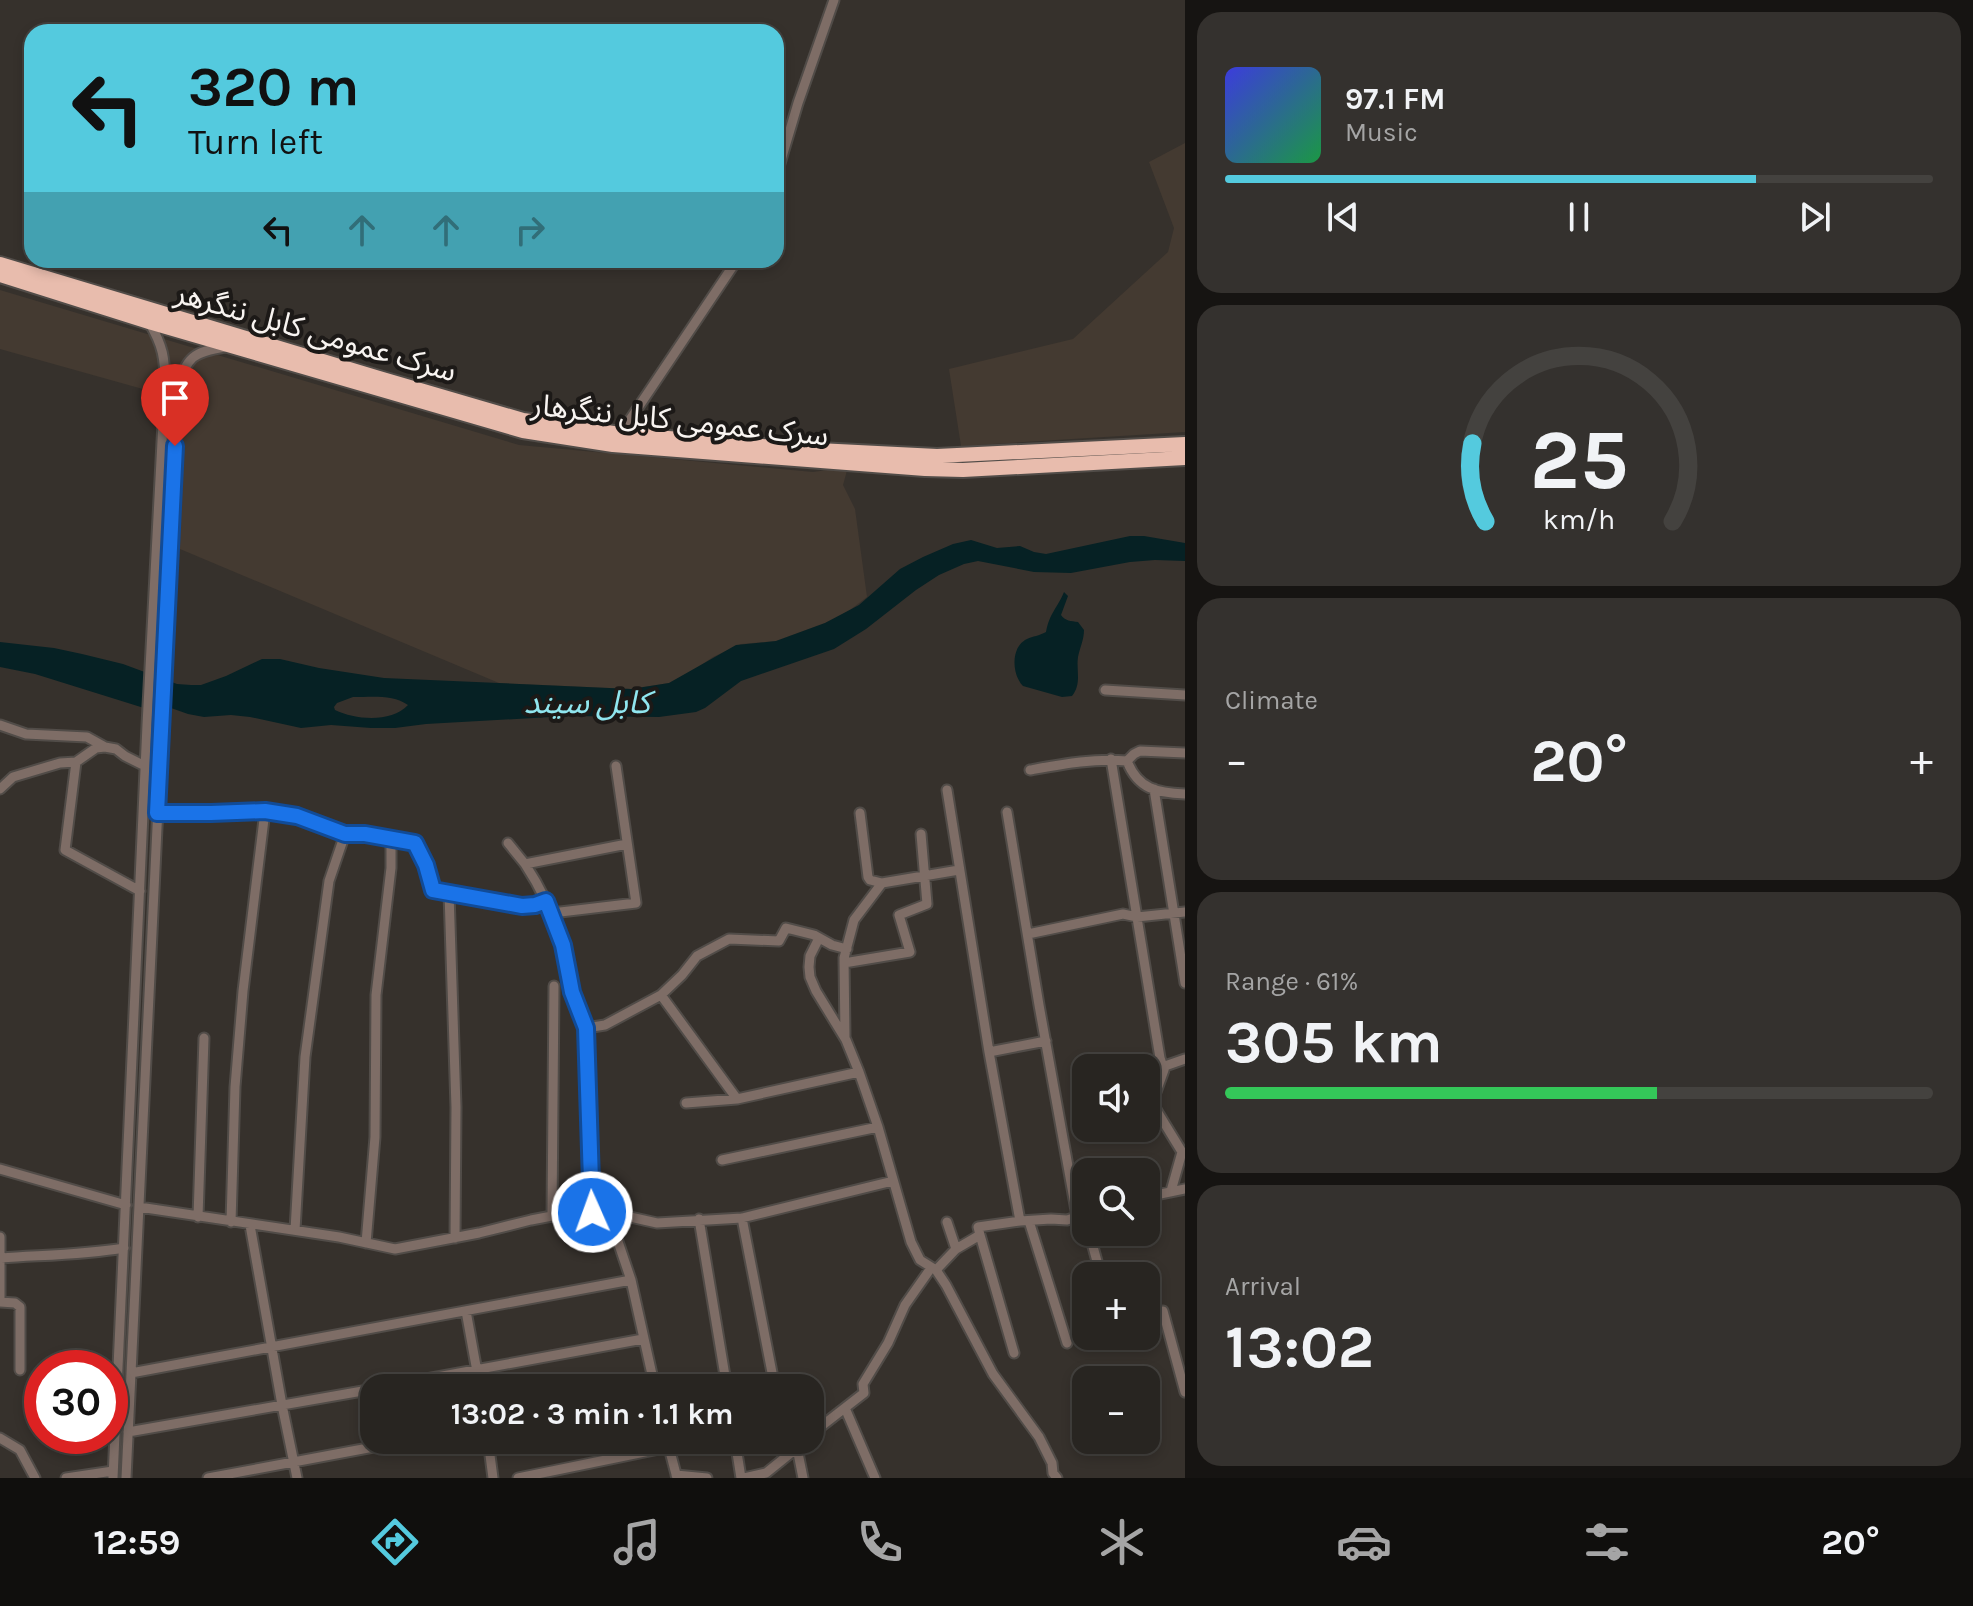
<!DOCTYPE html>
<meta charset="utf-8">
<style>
:root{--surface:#282521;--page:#34312e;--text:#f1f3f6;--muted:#a5a5a5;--line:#44423f;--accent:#54cade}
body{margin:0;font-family:Karla,"Noto Sans Arabic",sans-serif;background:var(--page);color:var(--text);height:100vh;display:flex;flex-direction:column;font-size:30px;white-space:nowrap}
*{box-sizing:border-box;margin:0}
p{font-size:26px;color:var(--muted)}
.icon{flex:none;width:44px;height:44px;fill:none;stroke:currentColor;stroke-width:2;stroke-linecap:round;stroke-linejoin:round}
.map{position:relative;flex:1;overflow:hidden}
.sheet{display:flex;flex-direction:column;gap:12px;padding:12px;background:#161412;width:788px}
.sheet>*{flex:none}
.guide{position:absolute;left:24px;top:24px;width:760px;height:244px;border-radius:24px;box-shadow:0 4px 12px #0003,0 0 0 2px var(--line);background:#54cade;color:#111;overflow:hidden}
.fabs{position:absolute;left:1072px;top:1054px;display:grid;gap:16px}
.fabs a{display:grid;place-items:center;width:88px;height:88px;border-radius:16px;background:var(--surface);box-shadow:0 4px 12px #0003,0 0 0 2px var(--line);font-size:40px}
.speed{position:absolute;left:24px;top:1350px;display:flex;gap:16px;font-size:40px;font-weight:700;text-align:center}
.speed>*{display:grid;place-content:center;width:104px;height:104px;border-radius:50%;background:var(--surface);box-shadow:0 4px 12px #0003,0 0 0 2px var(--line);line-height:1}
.speed .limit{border:12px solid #d22;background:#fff;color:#111}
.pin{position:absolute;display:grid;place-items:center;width:68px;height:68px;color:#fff;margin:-82px -34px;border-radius:50% 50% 50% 0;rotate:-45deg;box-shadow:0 0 8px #0007}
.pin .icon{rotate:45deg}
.me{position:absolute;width:88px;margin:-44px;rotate:358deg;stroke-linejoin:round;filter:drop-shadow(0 0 6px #0008)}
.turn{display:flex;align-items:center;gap:28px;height:168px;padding:0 32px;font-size:36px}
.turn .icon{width:104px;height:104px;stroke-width:2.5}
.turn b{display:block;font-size:56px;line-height:68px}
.lanes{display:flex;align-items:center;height:76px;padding:0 32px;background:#0003;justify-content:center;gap:40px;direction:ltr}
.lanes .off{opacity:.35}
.big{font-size:60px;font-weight:700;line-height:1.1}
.sheet .card{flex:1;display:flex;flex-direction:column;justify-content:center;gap:12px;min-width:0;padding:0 28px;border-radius:24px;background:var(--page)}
.sheet .dial{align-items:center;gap:0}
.dial svg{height:208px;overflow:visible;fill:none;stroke:var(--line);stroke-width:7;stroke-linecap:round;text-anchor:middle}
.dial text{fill:var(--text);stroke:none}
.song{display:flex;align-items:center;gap:24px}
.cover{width:96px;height:96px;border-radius:12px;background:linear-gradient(135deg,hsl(240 70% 55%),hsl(140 70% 35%))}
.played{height:8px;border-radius:4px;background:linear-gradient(90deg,var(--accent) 75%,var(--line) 75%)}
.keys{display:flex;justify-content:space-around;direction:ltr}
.heat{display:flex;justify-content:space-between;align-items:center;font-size:44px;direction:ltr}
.charge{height:12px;border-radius:6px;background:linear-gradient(90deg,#34c759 61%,var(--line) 0)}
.trip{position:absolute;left:360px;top:1374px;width:464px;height:80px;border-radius:24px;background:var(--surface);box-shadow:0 4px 12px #0003,0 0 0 2px var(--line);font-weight:700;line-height:80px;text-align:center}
.tab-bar{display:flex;height:128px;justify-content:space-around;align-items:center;background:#100f0d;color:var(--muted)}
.tab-bar .icon{width:56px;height:56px}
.tab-bar .selected{color:var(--accent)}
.tab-bar b{font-size:36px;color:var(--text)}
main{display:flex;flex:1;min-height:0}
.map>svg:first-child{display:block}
.built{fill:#443a31}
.water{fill:#062124;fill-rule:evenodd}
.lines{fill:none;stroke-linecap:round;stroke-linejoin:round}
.minor-casing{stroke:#514c48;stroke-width:13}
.highway-casing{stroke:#514c48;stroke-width:18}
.minor{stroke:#7e6d66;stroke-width:9}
.highway{stroke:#e8bcad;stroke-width:14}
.route-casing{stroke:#114b97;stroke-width:20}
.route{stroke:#1a73e8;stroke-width:14}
.labels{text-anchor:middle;stroke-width:8;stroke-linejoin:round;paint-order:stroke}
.street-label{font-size:30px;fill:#f8f4f1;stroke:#1c1917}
.water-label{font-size:32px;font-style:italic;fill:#90e6ef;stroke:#1c1917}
</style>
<main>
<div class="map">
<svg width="1185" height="1478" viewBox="0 0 1185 1478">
<rect width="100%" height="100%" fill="#36312c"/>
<!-- built -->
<path class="built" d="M1185,143V432L961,446L949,369L1073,339L1168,252L1174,228L1149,162Z
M0,290L519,445L813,472L848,467L843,485L855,509L867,597L846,613L825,623L776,641L741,644L713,657L694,670L669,683L631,689L499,683L180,549L152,512L174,400L157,393L0,349Z"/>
<!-- water -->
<path class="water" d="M1130,536H1144L1185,543V561L1155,560L1130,562L1071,573L1034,572L978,561L964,564L939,575L916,590L866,629L834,649L741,681L705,708L696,712L659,717L568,716L426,724L395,728H371L331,725L301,728L250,717L231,715L204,717L188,714L171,708H144L35,674L0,667V642L54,648L82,654L123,664L177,684L191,685H201L226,676L262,659H280L319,668L384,678L631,689L669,683L736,645L776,641L825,623L859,605L900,569L923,557L953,544L971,540L997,548L1020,546L1034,552L1046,554ZM353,697C371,697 393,694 408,705C391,723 356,720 335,710L334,707L337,703Z
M1064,592L1068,596L1061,615C1065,621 1071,621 1078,622L1084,630C1084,640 1080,647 1078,657C1076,671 1082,683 1072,696L1062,697L1023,686C1012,675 1010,647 1027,639C1033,636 1039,636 1046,632C1050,612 1057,609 1064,592Z"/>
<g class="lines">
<!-- minor casing -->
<g class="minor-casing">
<path id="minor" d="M776,177L798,103L834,0
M619,436L737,260
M1105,690L1185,695
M0,725L26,734L87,737L105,747L116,749L125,756L145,766
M1111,759L1160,1058L1164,1070L1152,1103L1182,1152L1171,1191
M1127,761C1138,789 1157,793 1185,794
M76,762L65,850L140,891
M1030,770C1063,764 1094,758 1127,761L1134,754L1140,751L1185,753
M0,789L13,777L60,763L76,762L96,748L105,747
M1154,789L1185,983
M947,790L989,1052L1020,1221
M1007,812L1039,1005L1077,1216
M157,813H211L265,811L297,816L345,834H365L415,843L426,865L433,890L522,906L535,905L546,901
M860,813L868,877L870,880L882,883L959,870
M508,843L525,864L536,882L552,913L563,945L572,992L586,1028L592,1212
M525,864L627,844
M449,893L456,1107L455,1238
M552,913L636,903L616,766
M1028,934L1123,914L1137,917L1185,912
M819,938L810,956L809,967L810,977L816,991L846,1040L859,1072L878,1127L911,1242L920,1260L936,1270L946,1285L993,1374L1039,1437L1052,1463L1053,1473L1057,1478
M844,963L910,952L899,915L927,904L921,834
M661,995L737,1099
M586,1028L605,1025L661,995L682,975L697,956L729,939L779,941L786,928L814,935L832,945L847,949
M845,1037L844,958L854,920L882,883
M989,1052L1046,1041
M1164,1070L1165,1066L1185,1059
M686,1103L737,1099L859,1072
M722,1160L878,1127
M0,1169L126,1205
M1146,1197L1185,1189
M139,1207L339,1237L395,1249L479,1233L531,1220L552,1216L571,1218L592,1212L600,1215L608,1212L657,1223L742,1218L893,1181
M608,1212L631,1280L655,1388
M552,1216L554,986
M198,1217L204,1038
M742,1218L775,1388
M699,1219L727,1388
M1029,1221L1067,1343
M231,1222L235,1087L243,991L265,811
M947,1222L956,1249
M250,1225L282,1405L297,1478
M295,1230L305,1057L329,881L345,834
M1089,1232L1101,1276
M980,1235L1014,1353
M0,1237V1302
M366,1243L375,1137L376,995L391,868V838
M1,1258C42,1255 83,1255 124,1248
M936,1270L956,1249L980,1235L978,1227L1020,1221L1051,1219L1067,1220L1086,1214
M0,1302L15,1303L20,1307V1370
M466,1311L480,1388
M1163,1311L1185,1392
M131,1373L631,1280
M377,1388L643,1339
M845,1408L875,1478
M128,1432L374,1389
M810,1435L864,1393L863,1384L888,1343L905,1305L931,1268
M0,1438L20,1450L35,1478
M488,1440L493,1478
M667,1440L677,1478
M735,1440L741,1478
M797,1448L803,1478
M676,1475L707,1478
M66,1478L113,1471
M113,1478L147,725L165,385C165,358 163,346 149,322
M126,1478L178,387C187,357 193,352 225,347
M208,1478L411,1440
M518,1478L669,1447
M744,1478L766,1473L797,1448L804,1440"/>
</g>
<!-- highway casing -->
<g class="highway-casing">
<path id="highway" d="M0,264L379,378L523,420L559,425L620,434L798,449L937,456L1185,444
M0,275L149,322L523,431L613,445L925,469L963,470L1185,458"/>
</g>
<!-- minor -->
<use href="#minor" class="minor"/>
<!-- highway -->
<use href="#highway" class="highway"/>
</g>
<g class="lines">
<!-- route casing -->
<g class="route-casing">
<path id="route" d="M175,446L157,813H211L265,811L297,816L345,834H365L415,843L426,865L433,890L522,906L535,905L546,901L563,945L572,992L586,1028L592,1212"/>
</g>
<!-- route -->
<use href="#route" class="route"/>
</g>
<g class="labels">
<!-- street labels -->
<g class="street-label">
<text transform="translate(316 332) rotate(16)" y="10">سرک عمومی کابل ننگرهر</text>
<text transform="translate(680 420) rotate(6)" y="10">سرک عمومی کابل ننگرهار</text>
</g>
<!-- water labels -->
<g class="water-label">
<text x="587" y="713">کابل سيند</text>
</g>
</g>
</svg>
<div class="fabs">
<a><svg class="icon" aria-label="sound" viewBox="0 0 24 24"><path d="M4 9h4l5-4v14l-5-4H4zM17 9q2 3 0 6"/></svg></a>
<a><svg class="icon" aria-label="search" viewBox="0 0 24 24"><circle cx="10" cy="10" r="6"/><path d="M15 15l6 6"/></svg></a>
<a>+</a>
<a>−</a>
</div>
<div class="speed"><div class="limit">30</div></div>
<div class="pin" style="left:175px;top:446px;background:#d93025"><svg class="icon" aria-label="arrive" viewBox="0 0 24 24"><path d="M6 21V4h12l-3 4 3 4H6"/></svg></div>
<svg class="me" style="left:592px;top:1212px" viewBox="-20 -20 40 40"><circle r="17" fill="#1a73e8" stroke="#fff" stroke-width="3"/><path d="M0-11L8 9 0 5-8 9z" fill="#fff"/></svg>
<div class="trip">13:02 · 3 min · 1.1 km</div>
<div class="guide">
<div class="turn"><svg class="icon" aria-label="left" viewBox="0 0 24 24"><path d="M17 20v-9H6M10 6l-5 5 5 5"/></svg><div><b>320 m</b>Turn left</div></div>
<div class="lanes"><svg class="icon" aria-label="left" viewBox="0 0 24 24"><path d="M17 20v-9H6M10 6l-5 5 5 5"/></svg><svg class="icon off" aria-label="ahead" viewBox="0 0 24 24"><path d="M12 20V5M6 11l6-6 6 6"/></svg><svg class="icon off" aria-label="ahead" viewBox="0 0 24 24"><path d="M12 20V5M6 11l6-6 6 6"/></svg><svg class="icon off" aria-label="right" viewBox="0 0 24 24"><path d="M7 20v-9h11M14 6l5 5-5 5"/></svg></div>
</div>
</div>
<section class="sheet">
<div class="card">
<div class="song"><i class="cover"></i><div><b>97.1 FM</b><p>Music</p></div></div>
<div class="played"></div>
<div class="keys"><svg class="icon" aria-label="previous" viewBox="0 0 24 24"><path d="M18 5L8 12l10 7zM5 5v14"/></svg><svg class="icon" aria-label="pause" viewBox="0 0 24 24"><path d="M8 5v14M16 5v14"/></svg><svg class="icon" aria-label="next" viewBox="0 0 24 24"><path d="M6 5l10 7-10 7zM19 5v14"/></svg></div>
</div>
<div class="card dial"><svg viewBox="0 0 100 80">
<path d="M14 69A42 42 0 1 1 86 69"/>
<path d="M14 69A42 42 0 0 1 9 39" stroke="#54cade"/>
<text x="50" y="56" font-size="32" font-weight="700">25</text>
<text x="50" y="72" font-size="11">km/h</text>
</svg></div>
<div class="card"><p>Climate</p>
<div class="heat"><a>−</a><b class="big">20°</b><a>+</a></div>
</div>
<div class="card"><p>Range · 61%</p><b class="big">305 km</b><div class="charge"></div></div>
<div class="card"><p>Arrival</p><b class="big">13:02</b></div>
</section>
</main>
<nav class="tab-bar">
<b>12:59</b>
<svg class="icon selected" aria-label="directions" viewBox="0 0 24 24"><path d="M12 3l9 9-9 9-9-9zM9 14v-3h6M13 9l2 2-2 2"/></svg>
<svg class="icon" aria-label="music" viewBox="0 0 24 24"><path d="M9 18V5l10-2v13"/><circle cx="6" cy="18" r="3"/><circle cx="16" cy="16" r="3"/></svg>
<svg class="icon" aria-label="phone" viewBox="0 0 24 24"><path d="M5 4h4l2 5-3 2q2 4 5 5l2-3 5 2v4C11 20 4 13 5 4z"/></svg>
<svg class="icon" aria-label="climate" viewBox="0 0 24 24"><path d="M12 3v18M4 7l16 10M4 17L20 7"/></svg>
<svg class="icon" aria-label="car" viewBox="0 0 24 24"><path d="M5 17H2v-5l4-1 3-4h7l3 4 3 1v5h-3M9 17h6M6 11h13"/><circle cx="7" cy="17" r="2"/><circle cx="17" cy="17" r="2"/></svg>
<svg class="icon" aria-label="filters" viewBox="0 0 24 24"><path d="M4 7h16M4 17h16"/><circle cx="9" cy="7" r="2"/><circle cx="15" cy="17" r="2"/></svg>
<b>20°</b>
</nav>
